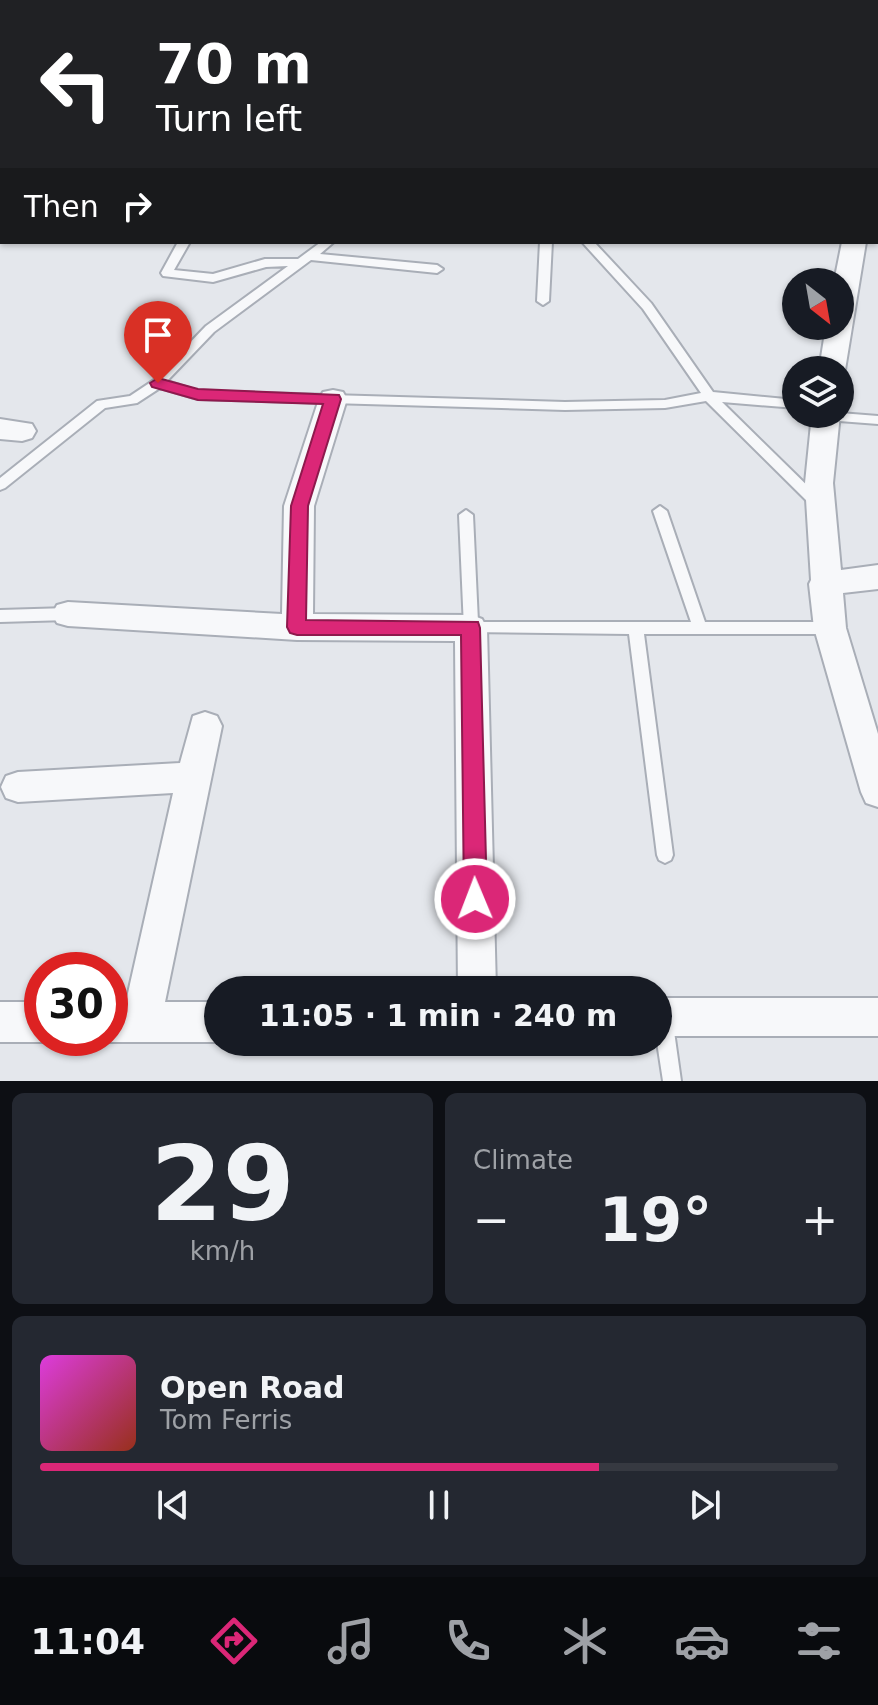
<!DOCTYPE html>
<meta charset="utf-8">
<style>
:root{--surface:#171b24;--page:#242831;--text:#f1f3f6;--muted:#9ea1a6;--line:#363941;--accent:#db2777}
body{margin:0;font-family:"DejaVu Sans",sans-serif;background:var(--page);color:var(--text);height:100vh;display:flex;flex-direction:column;font-size:30px;white-space:nowrap}
*{box-sizing:border-box;margin:0}
p{font-size:26px;color:var(--muted)}
.icon{flex:none;width:44px;height:44px;fill:none;stroke:currentColor;stroke-width:2;stroke-linecap:round;stroke-linejoin:round}
.map{position:relative;height:1081px;overflow:hidden}
.side{display:flex;flex-direction:column;gap:12px;padding:12px;background:#0d0f14;flex:1}
.side>*{flex:none}
.banner{position:absolute;left:0px;top:0px;width:878px;height:244px;box-shadow:0 2px 6px #0004;background:#202124;color:#fff;overflow:hidden}
.needle{width:52px;rotate:149deg}
.buttons{position:absolute;left:782px;top:268px;display:grid;gap:16px}
.buttons a{display:grid;place-items:center;width:72px;height:72px;border-radius:50%;background:var(--surface);box-shadow:0 2px 6px #0004;font-size:40px}
.speed{position:absolute;left:24px;top:952px;display:flex;gap:16px;font-size:40px;font-weight:700;text-align:center}
.speed>*{display:grid;place-content:center;width:104px;height:104px;border-radius:50%;background:var(--surface);box-shadow:0 2px 6px #0004;line-height:1}
.speed .limit{border:12px solid #d22;background:#fff;color:#111}
.pin{position:absolute;display:grid;place-items:center;width:68px;height:68px;color:#fff;margin:-82px -34px;border-radius:50% 50% 50% 0;rotate:-45deg;box-shadow:0 0 8px #0007}
.pin .icon{rotate:45deg}
.me{position:absolute;width:88px;margin:-44px;rotate:359deg;stroke-linejoin:round;filter:drop-shadow(0 0 6px #0008)}
.turn{display:flex;align-items:center;gap:28px;height:168px;padding:0 24px;font-size:36px}
.turn .icon{width:104px;height:104px;stroke-width:2.5}
.turn b{display:block;font-size:56px;line-height:68px}
.then{display:flex;align-items:center;height:76px;padding:0 24px;background:#0003;gap:16px;font-size:30px}
.big{font-size:60px;font-weight:600;line-height:1.1}
.side .tile{flex:1;display:flex;flex-direction:column;justify-content:center;gap:12px;min-width:0;padding:0 28px;border-radius:12px;background:var(--page)}
.side .dial{align-items:center;gap:0}
.dial b{font-size:104px;line-height:1}
.song{display:flex;align-items:center;gap:24px}
.cover{width:96px;height:96px;border-radius:12px;background:linear-gradient(135deg,hsl(300 70% 55%),hsl(10 70% 35%))}
.played{height:8px;border-radius:4px;background:linear-gradient(90deg,var(--accent) 70%,var(--line) 70%)}
.keys{display:flex;justify-content:space-around;direction:ltr}
.heat{display:flex;justify-content:space-between;align-items:center;font-size:44px;direction:ltr}
.side .tiles{flex:1;display:grid;gap:12px;grid-template-columns:1fr 1fr}
.tile:last-child{grid-column:span 2}
.trip{position:absolute;left:204px;top:976px;width:468px;height:80px;border-radius:40px;background:var(--surface);box-shadow:0 2px 6px #0004;font-weight:600;line-height:80px;text-align:center}
.tab-bar{display:flex;height:128px;justify-content:space-around;align-items:center;background:#090b0e;color:var(--muted)}
.tab-bar .icon{width:56px;height:56px}
.tab-bar .active{color:var(--accent)}
.tab-bar b{font-size:36px;color:var(--text)}
.map>svg:first-child{display:block}
.lines{fill:none;stroke-linecap:round;stroke-linejoin:round}
.service-casing{stroke:#a9aeb7;stroke-width:4}
.minor-casing{stroke:#a9aeb7;stroke-width:4}
.tertiary-casing{stroke:#a9aeb7;stroke-width:4}
.service{fill:#f7f8fa;fill-rule:evenodd}
.minor{fill:#f7f8fa;fill-rule:evenodd}
.tertiary{fill:#f7f8fa;fill-rule:evenodd}
.route{fill:#db2777;stroke:#8e194d;stroke-width:2}
</style>
<div class="map">
<svg width="878" height="1081" viewBox="0 0 878 1081">
<rect width="100%" height="100%" fill="#e4e7ec"/>
<g class="lines">
<!-- service casing -->
<g class="service-casing">
<path id="service" d="M289,0H299V2H289Z
M474,0H484L485,2H475Z
M878,64V73L876,74V65Z
M876,120H878V127H876Z
M178,242H190L174,270L213,274L265,259H298L321,242H334L320,254L437,265L443,269L437,273L311,260L214,332L167,381L198,391L565,402L665,400L701,393L643,309L582,242H594L651,303L713,392L796,400V408L722,402L824,502L822,506H812L706,401L665,408L565,410L198,399L160,388L137,403L105,408L5,488L0,490V478L97,401L130,396L154,380L206,326L288,266L266,267L213,282L163,276L161,273Z
M540,242H552L549,301L543,305L537,301Z
M840,413L878,416V424L826,420L820,416L821,414Z
M660,506L667,511L705,622H830L835,624L837,628L835,632L830,634H644L673,855L671,860L665,863L659,860L657,855L629,634L466,632L464,628L459,515L466,510L473,515L478,622H691L653,511Z
M68,608L73,610L75,614L73,618L68,620L0,622V610Z
M663,1008L669,1011L672,1017L681,1081H663L657,1042L658,1010Z"/>
</g>
<!-- minor casing -->
<g class="minor-casing">
<path id="minor" d="M53,0H73L52,2Z
M842,242H866L845,370L840,377V370H819L826,326H840V282H834Z
M333,390L343,392L347,399L314,506L313,614L471,615L482,619L487,628L496,990H458L455,641L297,640L68,626L57,623L52,614L57,605L68,602L282,614L284,506L319,399L323,392Z
M812,414H840L833,483L841,570L878,565V589L843,593L846,628L878,734V807L866,803L861,792L814,628L809,584L811,580L805,483Z
M0,419L32,424L36,431L32,438L22,441L0,439Z
M205,712L217,716L222,726L165,1002H218V1042H110L101,1038H110V1002H126L173,793L18,802L6,798L1,787L6,776L18,772L180,763L193,716Z
M658,998H878V1036H658Z
M0,1002H42V1038H51L42,1042H0Z"/>
</g>
<!-- tertiary casing -->
<g class="tertiary-casing">
<path id="tertiary" d="M2,110V129L0,130V111Z"/>
</g>
<!-- service -->
<use href="#service" class="service"/>
<!-- minor -->
<use href="#minor" class="minor"/>
<!-- tertiary -->
<use href="#tertiary" class="tertiary"/>
</g>
<!-- route -->
<path class="route" d="M158,378L198,389L339,395L341,399L308,506L306,620L478,622L480,628L487,899L483,907L475,910L467,907L464,899L461,635H297L290,633L287,627L291,506L323,404L198,400L152,387L150,383Z"/>
</svg>
<div class="buttons">
<a><svg class="needle" viewBox="-14 -14 28 28"><path d="M0-13l5 13h-10z" fill="#e53935"/><path d="M0 13l5-13h-10z" fill="#9ea1a6"/></svg></a>
<a><svg class="icon" aria-label="layers" viewBox="0 0 24 24"><path d="M12 4l9 5-9 5-9-5zM3 14l9 5 9-5"/></svg></a>
</div>
<div class="speed"><div class="limit">30</div></div>
<div class="pin" style="left:158px;top:383px;background:#d93025"><svg class="icon" aria-label="arrive" viewBox="0 0 24 24"><path d="M6 21V4h12l-3 4 3 4H6"/></svg></div>
<svg class="me" style="left:475px;top:899px" viewBox="-20 -20 40 40"><circle r="17" fill="#db2777" stroke="#fff" stroke-width="3"/><path d="M0-11L8 9 0 5-8 9z" fill="#fff"/></svg>
<div class="trip">11:05 · 1 min · 240 m</div>
<div class="banner">
<div class="turn"><svg class="icon" aria-label="left" viewBox="0 0 24 24"><path d="M17 20v-9H6M10 6l-5 5 5 5"/></svg><div><b>70 m</b>Turn left</div></div>
<div class="then">Then<svg class="icon" aria-label="right" viewBox="0 0 24 24"><path d="M7 20v-9h11M14 6l5 5-5 5"/></svg></div>
</div>
</div>
<section class="side">
<div class="tiles">
<div class="tile dial"><b>29</b><p>km/h</p></div>
<div class="tile"><p>Climate</p>
<div class="heat"><a>−</a><b class="big">19°</b><a>+</a></div>
</div>
<div class="tile">
<div class="song"><i class="cover"></i><div><b>Open Road</b><p>Tom Ferris</p></div></div>
<div class="played"></div>
<div class="keys"><svg class="icon" aria-label="previous" viewBox="0 0 24 24"><path d="M18 5L8 12l10 7zM5 5v14"/></svg><svg class="icon" aria-label="pause" viewBox="0 0 24 24"><path d="M8 5v14M16 5v14"/></svg><svg class="icon" aria-label="next" viewBox="0 0 24 24"><path d="M6 5l10 7-10 7zM19 5v14"/></svg></div>
</div>
</div>
</section>
<nav class="tab-bar">
<b>11:04</b>
<svg class="icon active" aria-label="directions" viewBox="0 0 24 24"><path d="M12 3l9 9-9 9-9-9zM9 14v-3h6M13 9l2 2-2 2"/></svg>
<svg class="icon" aria-label="music" viewBox="0 0 24 24"><path d="M9 18V5l10-2v13"/><circle cx="6" cy="18" r="3"/><circle cx="16" cy="16" r="3"/></svg>
<svg class="icon" aria-label="phone" viewBox="0 0 24 24"><path d="M5 4h4l2 5-3 2q2 4 5 5l2-3 5 2v4C11 20 4 13 5 4z"/></svg>
<svg class="icon" aria-label="climate" viewBox="0 0 24 24"><path d="M12 3v18M4 7l16 10M4 17L20 7"/></svg>
<svg class="icon" aria-label="car" viewBox="0 0 24 24"><path d="M5 17H2v-5l4-1 3-4h7l3 4 3 1v5h-3M9 17h6M6 11h13"/><circle cx="7" cy="17" r="2"/><circle cx="17" cy="17" r="2"/></svg>
<svg class="icon" aria-label="filters" viewBox="0 0 24 24"><path d="M4 7h16M4 17h16"/><circle cx="9" cy="7" r="2"/><circle cx="15" cy="17" r="2"/></svg>
</nav>
